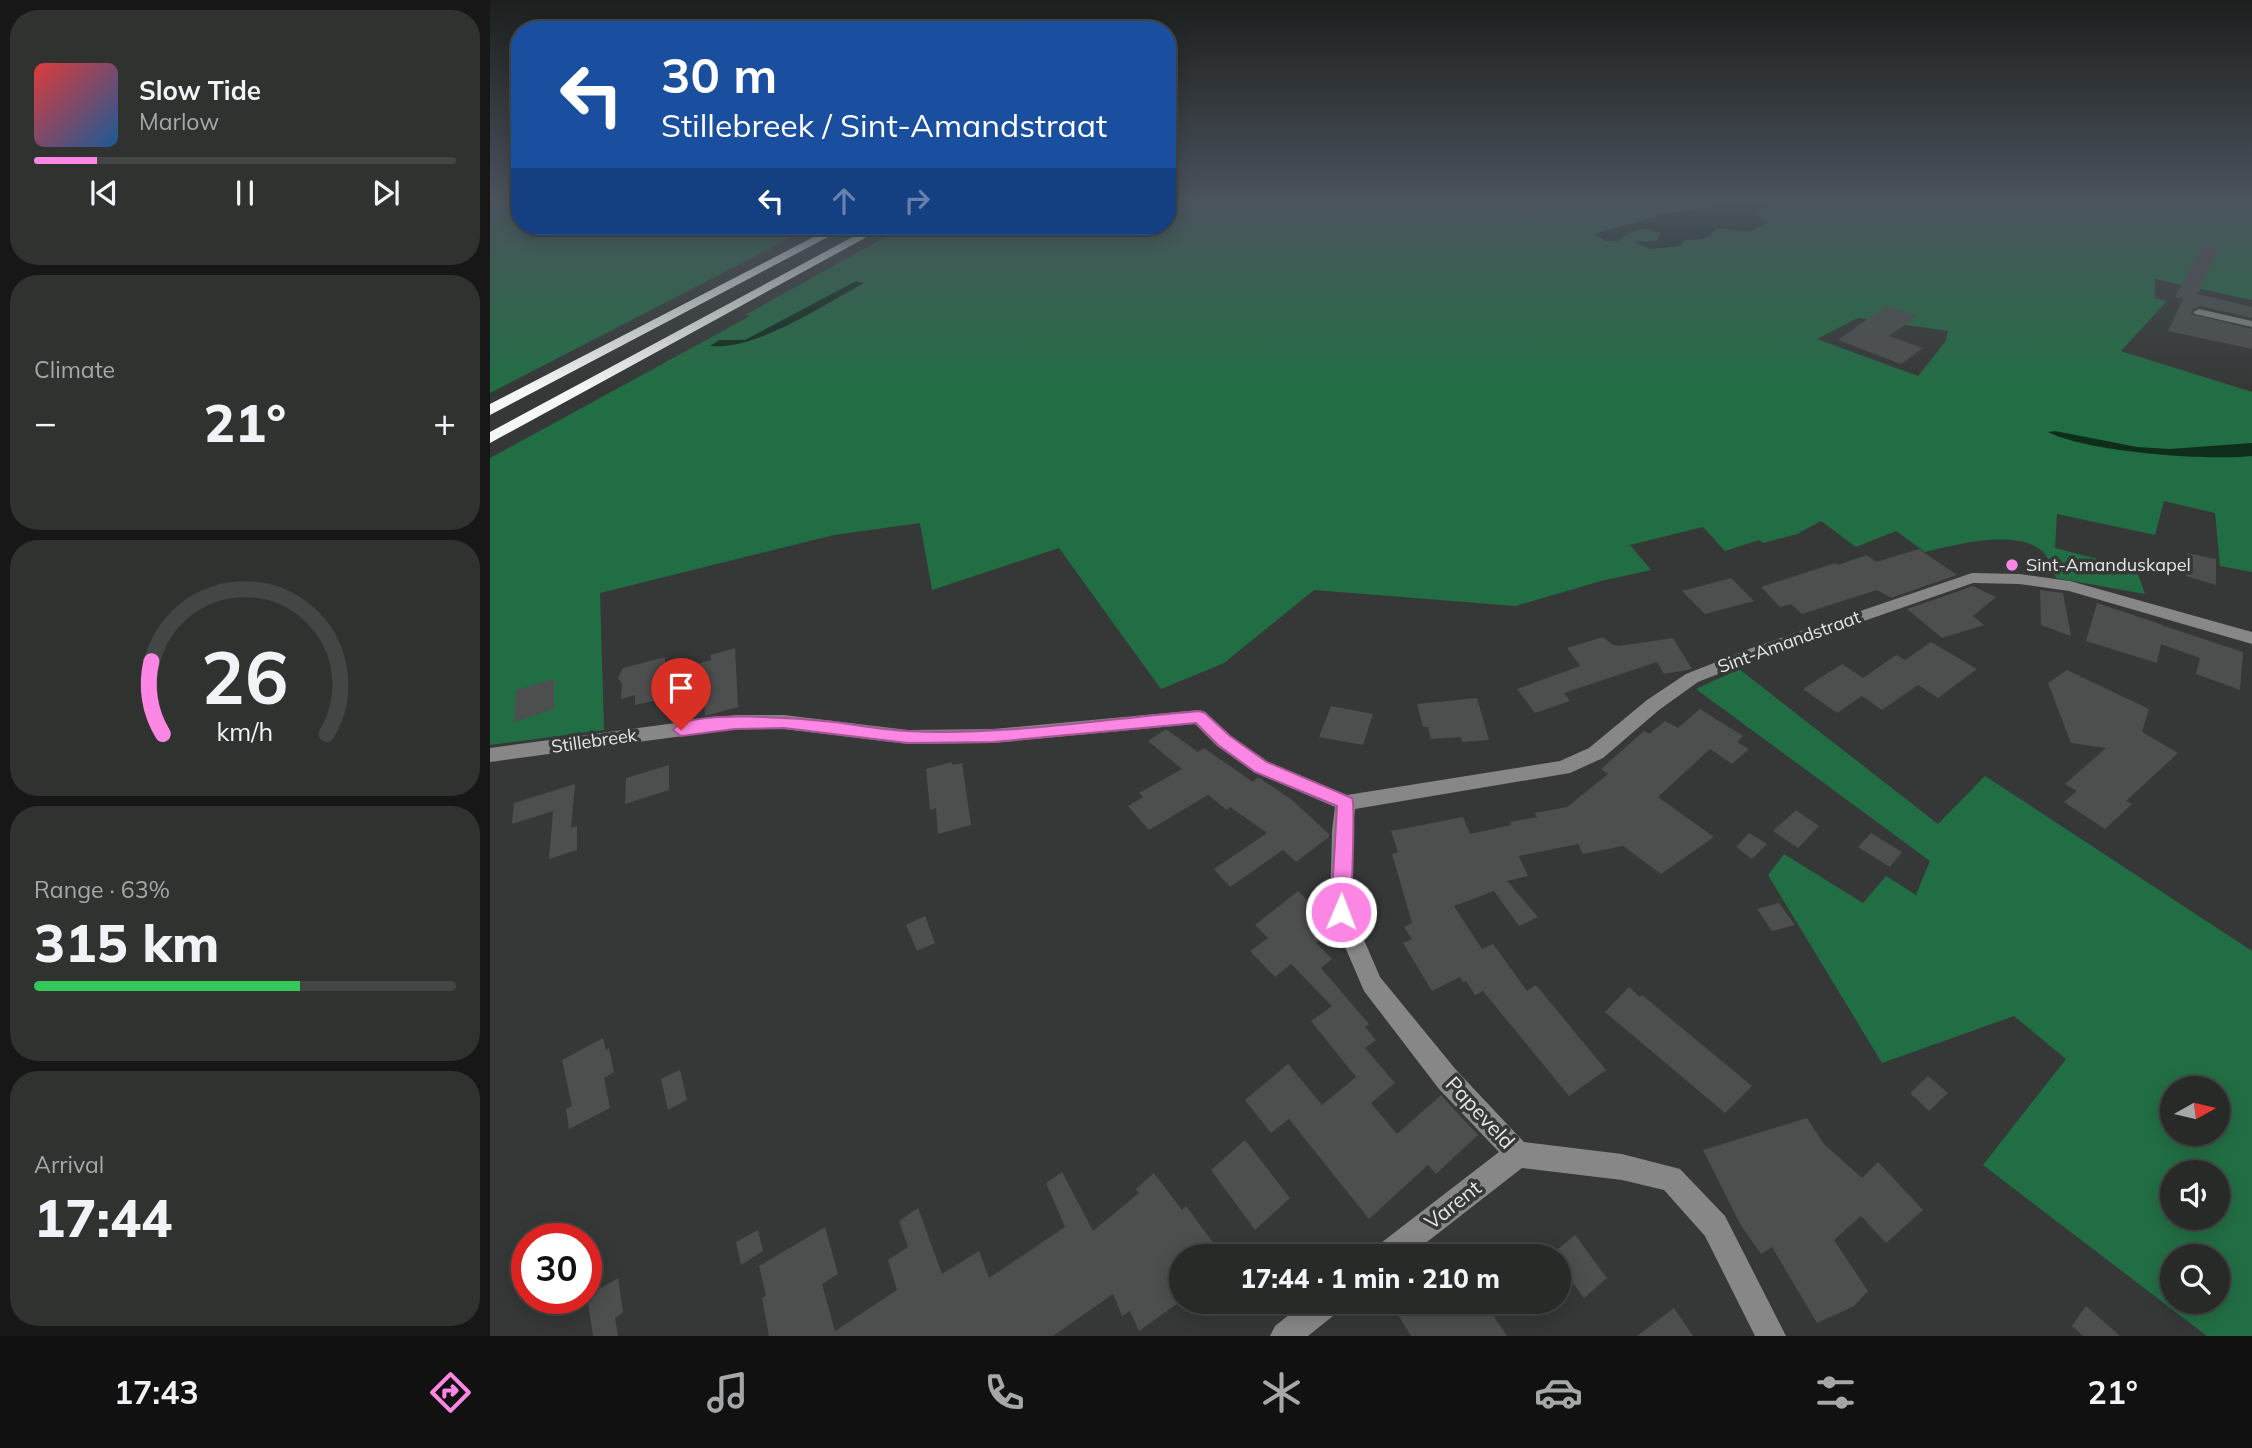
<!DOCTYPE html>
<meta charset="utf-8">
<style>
:root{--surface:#282a28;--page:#303230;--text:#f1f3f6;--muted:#a5a7a8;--line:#444645;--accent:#fc86e4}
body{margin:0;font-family:Mulish,sans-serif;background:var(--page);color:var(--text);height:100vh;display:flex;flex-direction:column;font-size:26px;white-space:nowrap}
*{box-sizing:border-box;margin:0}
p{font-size:23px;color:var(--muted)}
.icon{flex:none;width:38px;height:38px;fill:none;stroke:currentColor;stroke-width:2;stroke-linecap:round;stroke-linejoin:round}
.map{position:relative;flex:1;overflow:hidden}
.side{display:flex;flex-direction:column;gap:10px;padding:10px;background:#161716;width:490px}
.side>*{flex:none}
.top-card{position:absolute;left:21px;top:21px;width:665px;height:214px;border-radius:28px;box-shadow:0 4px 18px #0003,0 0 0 2px var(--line);background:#1a4fa0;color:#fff;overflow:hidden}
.needle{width:46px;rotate:82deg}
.tools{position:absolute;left:1670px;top:1076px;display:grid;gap:14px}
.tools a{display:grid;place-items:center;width:70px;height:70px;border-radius:50%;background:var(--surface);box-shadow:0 4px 18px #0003,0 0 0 2px var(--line);font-size:35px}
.speed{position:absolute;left:21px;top:1223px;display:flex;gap:14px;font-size:35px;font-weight:700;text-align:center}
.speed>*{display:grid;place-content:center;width:91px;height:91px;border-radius:50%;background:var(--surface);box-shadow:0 4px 18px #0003,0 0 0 2px var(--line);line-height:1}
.speed .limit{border:10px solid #d22;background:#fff;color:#111}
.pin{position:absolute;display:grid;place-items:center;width:60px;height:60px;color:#fff;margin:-72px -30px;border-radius:50% 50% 50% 0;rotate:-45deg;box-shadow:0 0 7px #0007}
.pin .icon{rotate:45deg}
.me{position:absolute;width:77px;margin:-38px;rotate:1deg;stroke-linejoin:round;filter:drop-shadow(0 0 5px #0008)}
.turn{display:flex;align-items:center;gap:24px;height:147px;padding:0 35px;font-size:32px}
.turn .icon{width:91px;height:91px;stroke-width:2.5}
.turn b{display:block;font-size:49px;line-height:60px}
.lanes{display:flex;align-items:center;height:66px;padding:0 35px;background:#0003;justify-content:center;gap:35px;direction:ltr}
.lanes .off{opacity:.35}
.big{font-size:52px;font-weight:800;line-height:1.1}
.side .card{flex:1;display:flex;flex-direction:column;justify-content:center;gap:10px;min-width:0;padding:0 24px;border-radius:28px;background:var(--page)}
.side .dial{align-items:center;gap:0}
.dial svg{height:182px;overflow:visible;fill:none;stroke:var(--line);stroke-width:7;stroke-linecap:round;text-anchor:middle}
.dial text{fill:var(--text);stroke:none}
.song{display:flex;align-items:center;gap:21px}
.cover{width:84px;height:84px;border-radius:10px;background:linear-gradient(135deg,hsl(0 70% 55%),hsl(210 70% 35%))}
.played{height:7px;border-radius:4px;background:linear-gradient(90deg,var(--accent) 15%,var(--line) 15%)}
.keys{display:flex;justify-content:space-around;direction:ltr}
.heat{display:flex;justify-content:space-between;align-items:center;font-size:38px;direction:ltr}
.charge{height:10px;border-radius:5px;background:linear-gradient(90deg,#34c759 63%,var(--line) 0)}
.trip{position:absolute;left:679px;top:1244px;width:402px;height:70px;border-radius:35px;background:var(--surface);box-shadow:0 4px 18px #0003,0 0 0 2px var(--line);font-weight:800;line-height:70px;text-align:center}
.tabs{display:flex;height:112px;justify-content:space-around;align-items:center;background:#101110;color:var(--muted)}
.tabs .icon{width:49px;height:49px}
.tabs .on{color:var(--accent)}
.tabs b{font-size:32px;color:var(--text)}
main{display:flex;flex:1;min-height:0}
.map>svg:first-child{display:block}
.green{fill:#226e44;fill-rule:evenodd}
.water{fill:#0e2d1b}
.building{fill:#4c4f4d}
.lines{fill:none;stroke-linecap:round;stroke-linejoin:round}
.minor{fill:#868786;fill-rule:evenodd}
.highway{fill:#f4f7f5;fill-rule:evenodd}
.route{fill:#fc86e4;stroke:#a45794;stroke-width:2}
.poi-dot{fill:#fc86e4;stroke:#353836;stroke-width:2.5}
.labels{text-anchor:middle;stroke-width:7;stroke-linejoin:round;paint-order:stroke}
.poi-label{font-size:18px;fill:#e4e6e5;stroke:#353836;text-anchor:start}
.street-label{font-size:18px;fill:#e4e6e5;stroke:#353836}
.near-street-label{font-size:21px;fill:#e4e6e5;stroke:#353836}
</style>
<main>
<section class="side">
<div class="card">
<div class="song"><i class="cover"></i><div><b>Slow Tide</b><p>Marlow</p></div></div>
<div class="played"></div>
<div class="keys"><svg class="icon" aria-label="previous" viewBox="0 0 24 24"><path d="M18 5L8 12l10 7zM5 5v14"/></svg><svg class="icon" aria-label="pause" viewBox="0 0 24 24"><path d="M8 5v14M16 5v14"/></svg><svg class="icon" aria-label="next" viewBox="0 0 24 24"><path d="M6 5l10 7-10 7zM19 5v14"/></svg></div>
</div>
<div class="card"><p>Climate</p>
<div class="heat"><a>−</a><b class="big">21°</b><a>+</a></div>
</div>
<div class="card dial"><svg viewBox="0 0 100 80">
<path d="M14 69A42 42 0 1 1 86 69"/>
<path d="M14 69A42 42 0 0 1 9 37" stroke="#fc86e4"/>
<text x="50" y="56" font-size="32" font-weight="700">26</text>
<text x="50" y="72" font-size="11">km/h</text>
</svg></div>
<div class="card"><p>Range · 63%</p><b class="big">315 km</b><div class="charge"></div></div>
<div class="card"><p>Arrival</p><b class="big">17:44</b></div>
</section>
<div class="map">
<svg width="1762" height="1336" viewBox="0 0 1762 1336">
<rect width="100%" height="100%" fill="#353836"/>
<!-- green -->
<path class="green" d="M0,202H30V226H324L0,393Z
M677,202H1762V300L1665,279V298L1677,301L1631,351L1762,392V572L1730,566L1725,513L1674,501L1665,535L1567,514L1565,548L1646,569L1655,594L1566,578C1563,571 1559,559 1554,553C1530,527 1463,545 1435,552L1406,531L1366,547L1331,521L1307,534L1273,543L1269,540L1235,551L1213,527L1140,545L1161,570L1111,581L1025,606L824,590L734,663L671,689L569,548L442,590L430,523L344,535L110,593L114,730L0,745V458L260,316L255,315L415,226H677ZM1368,318L1458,331L1455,342L1428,376L1327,339Z
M1249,669L1448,824L1495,776L1762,951V1336H1717L1493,1165L1576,1059L1524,1016L1392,1063L1278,875L1294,854L1373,903L1396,876L1426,895L1440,861L1206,689ZM1682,1088H1727V1134H1682ZM1682,1172H1727V1218H1682ZM1682,1256H1727V1302H1682Z"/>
<!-- water -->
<path class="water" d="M1239,202H1279L1283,206L1264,209L1276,223L1260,232L1227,228C1218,240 1210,240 1195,240L1190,246L1160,249L1144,242L1167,241L1170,233C1151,224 1141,232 1127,241H1116L1103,234L1178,213L1210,209Z
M366,281L374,283C331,306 268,350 220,346L229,340H255Z
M1565,431L1647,447L1680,449L1762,443V456C1717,461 1597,452 1558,432Z"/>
<!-- building -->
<path class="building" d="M1715,241L1729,248L1708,294L1762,307V318L1710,306L1702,310L1701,314L1762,329V349L1678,331L1693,299L1685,297Z
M1396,306L1427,316L1399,336L1433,348L1411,364L1348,340Z
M1429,549L1467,575L1401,598L1387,590L1312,614L1301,604L1290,607L1271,587L1345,563L1348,565L1377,555L1386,562Z
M1697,553L1726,559V585L1696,576Z
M1241,578L1264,601L1215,614L1192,591Z
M1483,586L1506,597L1483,616L1494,625L1452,638L1417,609Z
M1550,590L1573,593L1581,636L1551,625Z
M1607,603L1673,625V628L1674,626L1753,652L1750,690L1706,674L1710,658L1671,644L1667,663L1596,641Z
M1113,637L1123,645L1129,646L1183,638L1202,669L1174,674L1167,662L1074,693L1080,701L1045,713L1027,689L1090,666L1077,648Z
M1441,642L1487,669L1448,698L1428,685L1392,710L1372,696L1347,713L1313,689L1352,664L1373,678L1406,655L1415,660Z
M245,648L248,707L215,716L214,690L145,705V695L131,699L132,684L128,678L133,668L175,657V673L221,660V655Z
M1577,670L1659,709L1652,732L1688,753L1636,801L1642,804L1615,829L1574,802L1587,791L1575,784L1616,748L1581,743L1558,683Z
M64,679V709L24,722L26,690Z
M987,698L999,740L973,742L970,737L941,739L938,727H933L927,704Z
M841,706L883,714L873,745L829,737Z
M1210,709L1253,736L1247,742L1259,749L1242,764L1220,749L1168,797L1224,837L1171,874L1133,846L1093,854L1088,844L1029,856L1038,876L1017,881L1048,917L1029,926L1004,891L964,906L992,949L1003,944L1037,991L1046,985L1116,1070L1079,1096L993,991L985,995L976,981L973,982L970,977L942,991L913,943L922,939L914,927L922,923L902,854L908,852L901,831L973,817L980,834L1021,825L1020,822L1047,817L1045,813L1077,807L1118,774L1111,769L1154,731L1159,734L1175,721L1188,728Z
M676,729L708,752L714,748L763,782L768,777L802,800L839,834V837L806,862L793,850L740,887L724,869L777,833L740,807L737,810L718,795L659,830L638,806L653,797L649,793L692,769L658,741Z
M462,762V765L472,763L481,825L448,834L446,808L440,810L436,769Z
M179,765V790L135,804L136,778Z
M85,784L81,828L87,826V850L59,859L63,811L22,824L24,803Z
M1306,810L1329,826L1308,848L1283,831Z
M1259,833L1277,844L1262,859L1246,847Z
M1381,833L1412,852L1400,867L1368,847Z
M808,891L827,909L815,918L834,936L826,943L842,959L831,968L879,1024L875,1027L886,1040L875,1048L905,1083L881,1103L907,1134L951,1095L988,1135L946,1174L938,1165L879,1219L799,1119L781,1133L755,1100L798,1064L832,1105L866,1077L821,1021L842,1006L801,964L785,977L760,951L778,938L765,925Z
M1289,903L1305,925L1282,931L1267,909Z
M435,916L445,943L427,951L416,925Z
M1139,987L1150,997L1152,995L1262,1086L1235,1113L1115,1012Z
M113,1038L116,1050L119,1048L124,1072L114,1078L120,1108L79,1129L76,1109L82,1106L72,1060Z
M190,1070L197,1100L178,1110L171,1079Z
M1438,1076L1458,1093L1439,1111L1420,1093Z
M1317,1118L1334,1144L1372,1178L1388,1162L1433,1210L1396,1243L1371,1216L1344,1240L1378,1291L1364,1306L1327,1323L1282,1247L1271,1254L1250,1224L1213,1150Z
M755,1140L800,1198L765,1230L721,1170Z
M572,1172L603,1231L649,1193L646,1189L664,1173L692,1210L696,1206L733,1256H691V1301L649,1331L640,1311L632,1316L623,1294L563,1336H279L272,1298L276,1296L269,1266L335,1227L348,1274L332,1284L345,1331L407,1290L398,1260L418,1247L409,1221L428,1208L452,1274L489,1251L499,1278L575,1227L556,1183Z
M268,1230L273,1251L251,1265L246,1242Z
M1085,1235L1117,1278L1094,1298L1069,1264V1256L1062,1254Z
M128,1278L133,1312L125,1318L128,1336H103L97,1296Z
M900,1302H994L1017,1336H921Z
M1596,1306L1630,1336H1593L1582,1326Z
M1184,1308L1203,1336H1147Z"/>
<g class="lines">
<!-- minor -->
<path class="minor" d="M1709,309L1762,321V327L1705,314L1703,312Z
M1482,573L1529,574L1580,581L1762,632V644L1579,591L1529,584L1483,583L1271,657L1208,682L1169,710L1113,758L1080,773L865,809L862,831V912L890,977L967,1071L1034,1142L1132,1154L1190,1169L1235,1216L1296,1336H1265L1215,1236L1174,1190L1132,1180L1032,1168L919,1256H883L887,1246L1009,1152L949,1089L874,991L840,912L842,831L845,807L764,772L727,746L705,724L503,743L418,744L294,729H245L0,762V748L245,715H294L418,730L503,729L709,710L715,712L741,736L778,762L857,795L1070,761L1099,748L1157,700L1196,674L1259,649Z
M815,1302H852L848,1312L818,1336H780L785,1326Z"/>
<!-- highway -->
<path class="highway" d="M345,226H359L0,415V404Z
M383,226H397L0,443V432Z"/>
</g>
<!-- sky -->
<linearGradient id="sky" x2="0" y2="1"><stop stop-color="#1d1f1e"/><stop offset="0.52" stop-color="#4b535d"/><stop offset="1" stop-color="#4b535d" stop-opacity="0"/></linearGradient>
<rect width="1762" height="389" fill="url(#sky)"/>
<!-- route -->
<path class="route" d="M709,711L715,713L740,736L777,762L862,798C866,804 861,897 861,912L858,918L851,921L844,918L841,912L847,806L765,772L728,745L706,723L503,742L418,743L294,728L245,729L191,736L183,730C196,708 318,719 344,722C368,725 393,730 418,731C514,736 613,719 709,711Z"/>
<!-- markers -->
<circle class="poi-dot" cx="1522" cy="565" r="7"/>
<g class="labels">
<!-- poi labels -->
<g class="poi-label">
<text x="1536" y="571">Sint-Amanduskapel</text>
</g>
<!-- street labels -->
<g class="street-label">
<text transform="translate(1299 642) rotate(-20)" y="6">Sint-Amandstraat</text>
<text transform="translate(104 741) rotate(-8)" y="6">Stillebreek</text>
</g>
<!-- near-street labels -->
<g class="near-street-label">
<text transform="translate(990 1113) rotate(47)" y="7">Papeveld</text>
<text transform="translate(963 1205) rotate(-38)" y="7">Varent</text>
</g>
</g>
</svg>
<div class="tools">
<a><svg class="needle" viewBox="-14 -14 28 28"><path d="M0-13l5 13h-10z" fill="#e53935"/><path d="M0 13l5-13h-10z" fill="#a5a7a8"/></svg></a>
<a><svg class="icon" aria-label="sound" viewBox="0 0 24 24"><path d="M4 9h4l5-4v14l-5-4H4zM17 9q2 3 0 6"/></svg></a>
<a><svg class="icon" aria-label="search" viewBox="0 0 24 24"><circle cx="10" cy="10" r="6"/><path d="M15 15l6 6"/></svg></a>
</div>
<div class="speed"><div class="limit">30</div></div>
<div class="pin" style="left:191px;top:730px;background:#d93025"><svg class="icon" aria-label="arrive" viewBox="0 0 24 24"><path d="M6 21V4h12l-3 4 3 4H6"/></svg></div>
<svg class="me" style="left:851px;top:912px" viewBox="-20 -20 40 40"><circle r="17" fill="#fc86e4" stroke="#fff" stroke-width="3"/><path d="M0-11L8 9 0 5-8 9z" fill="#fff"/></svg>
<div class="trip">17:44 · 1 min · 210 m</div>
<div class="top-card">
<div class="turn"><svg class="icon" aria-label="left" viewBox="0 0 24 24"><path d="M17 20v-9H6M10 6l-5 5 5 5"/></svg><div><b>30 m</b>Stillebreek / Sint-Amandstraat</div></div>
<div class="lanes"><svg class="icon" aria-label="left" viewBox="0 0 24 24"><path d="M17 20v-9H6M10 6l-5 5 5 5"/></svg><svg class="icon off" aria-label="ahead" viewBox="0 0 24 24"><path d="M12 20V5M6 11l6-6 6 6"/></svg><svg class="icon off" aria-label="right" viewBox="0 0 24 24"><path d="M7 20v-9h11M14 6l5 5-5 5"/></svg></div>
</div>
</div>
</main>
<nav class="tabs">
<b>17:43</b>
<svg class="icon on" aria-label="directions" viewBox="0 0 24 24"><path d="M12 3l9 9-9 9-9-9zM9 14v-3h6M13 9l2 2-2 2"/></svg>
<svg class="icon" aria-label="music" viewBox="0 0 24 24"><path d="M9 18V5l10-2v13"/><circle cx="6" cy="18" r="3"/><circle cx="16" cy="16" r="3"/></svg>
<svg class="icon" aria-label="phone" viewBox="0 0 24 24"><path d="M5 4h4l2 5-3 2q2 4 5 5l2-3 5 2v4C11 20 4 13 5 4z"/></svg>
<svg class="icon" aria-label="climate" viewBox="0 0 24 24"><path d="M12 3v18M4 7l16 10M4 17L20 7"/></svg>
<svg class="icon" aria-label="car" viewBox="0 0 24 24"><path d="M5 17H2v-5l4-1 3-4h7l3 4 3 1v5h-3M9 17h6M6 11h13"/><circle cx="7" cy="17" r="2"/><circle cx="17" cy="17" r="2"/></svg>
<svg class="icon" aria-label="filters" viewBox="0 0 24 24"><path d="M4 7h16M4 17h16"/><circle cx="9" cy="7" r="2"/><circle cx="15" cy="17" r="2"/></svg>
<b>21°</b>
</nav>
